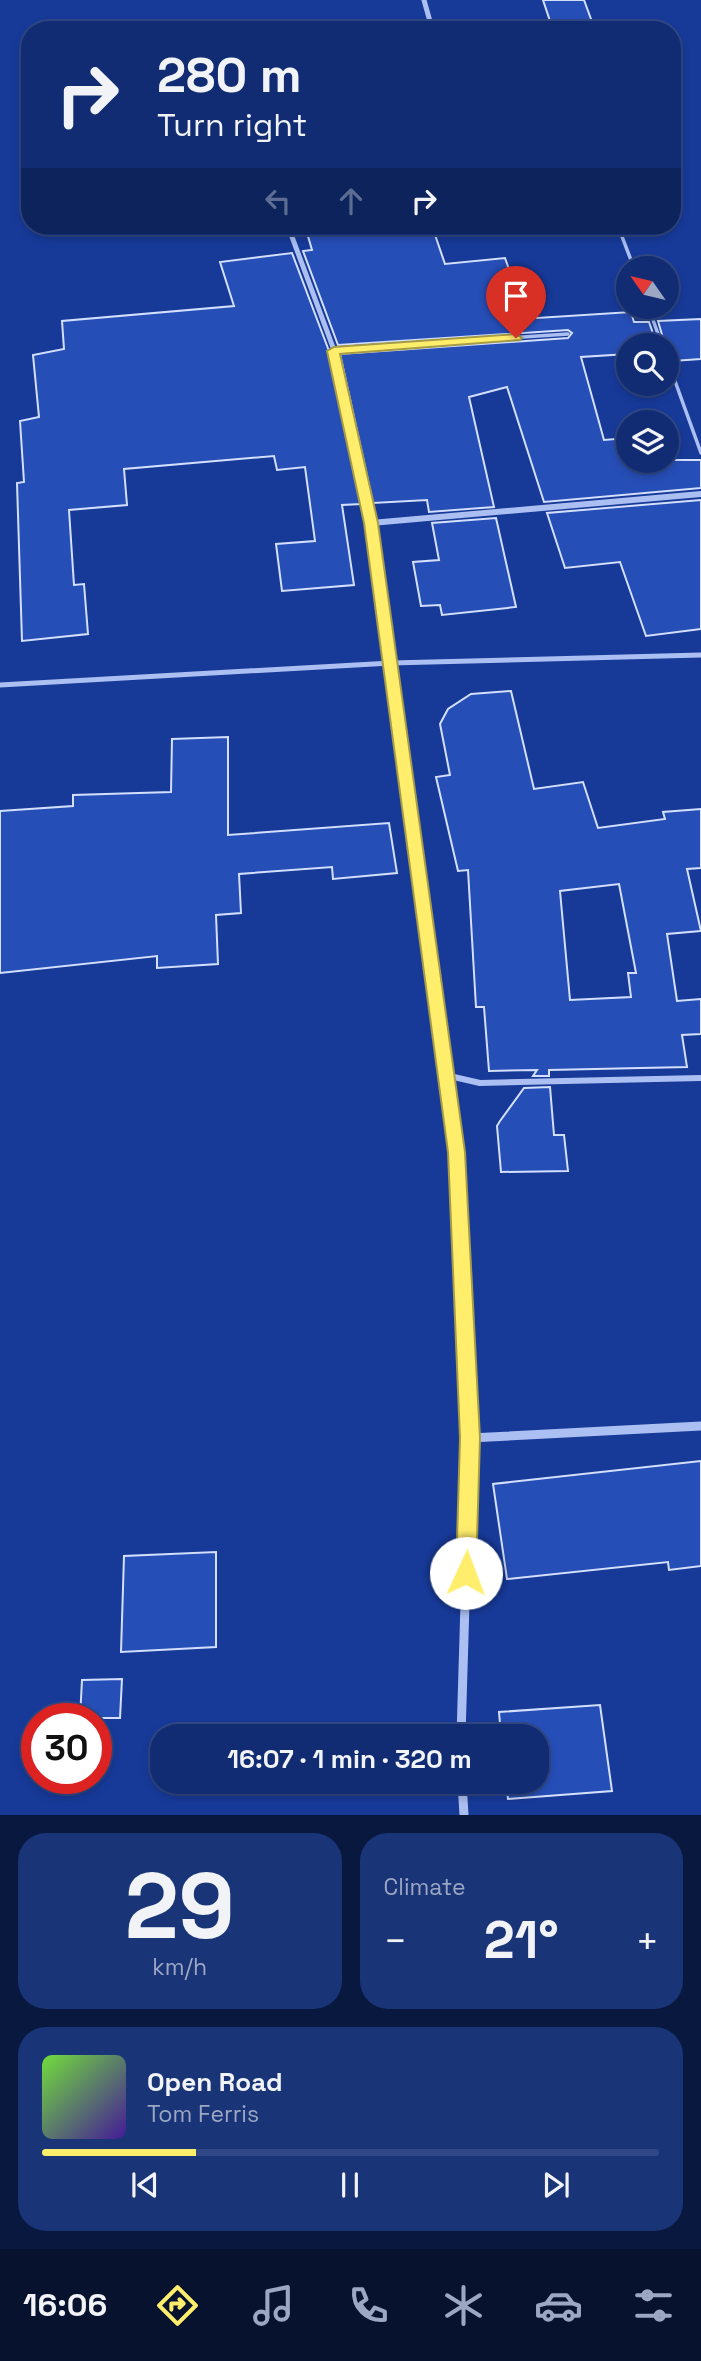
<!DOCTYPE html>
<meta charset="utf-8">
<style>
:root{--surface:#112c73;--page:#1a3478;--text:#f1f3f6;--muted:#9ca7c4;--line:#304885;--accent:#ffee6c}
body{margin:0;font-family:"Space Grotesk",sans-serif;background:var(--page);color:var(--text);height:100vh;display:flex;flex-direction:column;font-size:26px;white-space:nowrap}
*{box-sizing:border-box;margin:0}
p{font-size:23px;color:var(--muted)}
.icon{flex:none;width:38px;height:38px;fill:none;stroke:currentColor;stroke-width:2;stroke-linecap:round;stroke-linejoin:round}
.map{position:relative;height:1815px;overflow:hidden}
.drawer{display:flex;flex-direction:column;gap:18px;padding:18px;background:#09183f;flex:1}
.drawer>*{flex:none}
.banner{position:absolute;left:21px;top:21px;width:660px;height:214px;border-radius:28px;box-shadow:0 4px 10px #0003,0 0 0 2px var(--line);background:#112c73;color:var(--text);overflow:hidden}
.needle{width:46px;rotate:304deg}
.buttons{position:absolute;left:616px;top:256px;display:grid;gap:14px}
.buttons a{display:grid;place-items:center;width:63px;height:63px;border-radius:50%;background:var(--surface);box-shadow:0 4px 10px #0003,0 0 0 2px var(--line);font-size:35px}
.speed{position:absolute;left:21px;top:1703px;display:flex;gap:14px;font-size:35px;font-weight:700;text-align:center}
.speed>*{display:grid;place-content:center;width:91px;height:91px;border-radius:50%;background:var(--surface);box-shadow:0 4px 10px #0003,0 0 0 2px var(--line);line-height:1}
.speed .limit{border:10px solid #d22;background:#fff;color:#111}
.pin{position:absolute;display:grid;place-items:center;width:60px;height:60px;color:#fff;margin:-72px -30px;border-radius:50% 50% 50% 0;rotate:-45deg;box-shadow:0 0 7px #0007}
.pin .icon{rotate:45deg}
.me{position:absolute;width:77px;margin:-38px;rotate:2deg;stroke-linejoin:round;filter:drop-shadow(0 0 5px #0008)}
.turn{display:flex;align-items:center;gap:24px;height:147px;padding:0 21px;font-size:32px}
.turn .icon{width:91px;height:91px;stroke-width:2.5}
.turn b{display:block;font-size:49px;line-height:60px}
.lanes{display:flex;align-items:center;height:66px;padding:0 21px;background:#0003;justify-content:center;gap:35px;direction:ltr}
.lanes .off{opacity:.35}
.big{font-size:52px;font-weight:700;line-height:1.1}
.drawer .card{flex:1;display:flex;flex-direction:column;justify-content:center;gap:10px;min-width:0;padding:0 24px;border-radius:28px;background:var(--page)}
.drawer .dial{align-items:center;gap:0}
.dial b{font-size:91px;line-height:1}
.song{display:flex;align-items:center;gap:21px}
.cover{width:84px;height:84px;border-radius:10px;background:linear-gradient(135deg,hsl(100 70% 55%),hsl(260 70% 35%))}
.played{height:7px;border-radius:4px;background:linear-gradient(90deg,var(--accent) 25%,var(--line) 25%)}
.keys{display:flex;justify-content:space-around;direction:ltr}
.heat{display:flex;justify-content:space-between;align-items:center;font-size:38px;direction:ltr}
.drawer .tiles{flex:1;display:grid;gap:18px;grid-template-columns:1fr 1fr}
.card:last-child{grid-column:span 2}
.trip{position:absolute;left:150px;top:1724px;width:399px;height:70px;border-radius:28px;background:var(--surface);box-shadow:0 4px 10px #0003,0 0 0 2px var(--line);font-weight:700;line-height:70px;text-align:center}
.tabs{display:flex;height:112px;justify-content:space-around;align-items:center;background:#07122e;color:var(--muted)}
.tabs .icon{width:49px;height:49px}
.tabs .current{color:var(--accent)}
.tabs b{font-size:32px;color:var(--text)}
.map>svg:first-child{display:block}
.building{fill:#264eb7;stroke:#d3dffc;stroke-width:2;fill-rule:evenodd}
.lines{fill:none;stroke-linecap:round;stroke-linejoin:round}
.service-far2{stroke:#acbff2;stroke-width:3.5}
.service-far1{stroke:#acbff2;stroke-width:5}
.service{stroke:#acbff2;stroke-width:6}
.minor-far2{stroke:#acbff2;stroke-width:5}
.minor-far1{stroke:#acbff2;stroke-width:6}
.minor{stroke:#acbff2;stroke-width:9}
.route{fill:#ffee6c;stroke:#a69b46;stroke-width:2}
</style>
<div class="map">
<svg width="701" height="1815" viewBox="0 0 701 1815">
<rect width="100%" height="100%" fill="#173a99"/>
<!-- building -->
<path class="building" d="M543,0H584L595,30H553Z
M305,226H432L445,264L505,258L519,297L529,296L537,318L631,312L634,322H649L657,345H628V354L581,357L604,440L628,438V460H701V488L544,502L507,387L469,397L494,507L429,512L427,500L373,503L340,354L568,338L572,333L568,330L338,345L303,251L312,250Z
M292,253L329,351L361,504L342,505L354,585L282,591L276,544L315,541L305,467L277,470L274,456L124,469L127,505L69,510L74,585L84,584L88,634L22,641L17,483L24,482L20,421L39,417L33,355L64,349L62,321L234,306L220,262Z
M701,319V359L673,361L670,352H667L658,321Z
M701,500V629L646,636L620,562L565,568L547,513Z
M496,518L516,607L442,615L440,605L421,606L413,562L439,560L432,523Z
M511,691L534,789L583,782L598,828L665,819L663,812L701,809V868L687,869L701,931L667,934L677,1001L701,999V1034L682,1035L687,1067L549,1070V1076H533L537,1070L489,1071L484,1007H476L468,870L458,871L436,777L450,775L440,724L448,709L471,694ZM619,884L636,973H628L631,997L570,1000L560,891Z
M228,737V835L389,823L397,873L333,879L332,867L239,874L241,913L216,915L218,964L157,968V956L0,973V811L73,806V795L171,792L172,739Z
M550,1087L554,1135H564L568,1171L501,1172L497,1126L500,1121L524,1088Z
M701,1461V1566L669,1570L668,1562L507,1579L493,1484Z
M216,1552V1647L121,1652L124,1556Z
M122,1679L120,1718H80L82,1680Z
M600,1705L612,1791L508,1799L506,1782H537V1736H501L499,1712Z"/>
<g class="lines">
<!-- service-far2 -->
<path class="service-far2" d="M618,226L634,268
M648,306L662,345
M334,350L568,334
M667,359L701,453"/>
<!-- service-far1 -->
<path class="service-far1" d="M0,685L391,663L701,655"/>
<!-- service -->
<path class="service" d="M445,1075L480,1083L701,1078"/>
<!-- minor-far2 -->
<path class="minor-far2" d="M368,30L431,25L424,0
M288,226L334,350L358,462"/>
<!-- minor-far1 -->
<path class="minor-far1" d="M358,460L371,523L444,1055
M371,523L701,494"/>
<!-- minor -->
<path class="minor" d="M443,1053L457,1152L470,1438L461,1736
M470,1438L701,1426
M462,1782L464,1815"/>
</g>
<!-- route -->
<path class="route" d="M516,334L522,338L520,340L340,354L378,523L465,1152L480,1438L476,1573L473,1580L466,1583L459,1580L456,1573L460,1438L448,1152L364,523L327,351L334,347Z"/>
</svg>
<div class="buttons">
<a><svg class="needle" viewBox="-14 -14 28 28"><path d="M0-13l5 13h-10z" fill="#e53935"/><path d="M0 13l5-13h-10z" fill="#9ca7c4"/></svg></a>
<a><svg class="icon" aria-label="search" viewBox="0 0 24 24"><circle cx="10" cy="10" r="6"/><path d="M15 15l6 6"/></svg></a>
<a><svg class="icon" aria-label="layers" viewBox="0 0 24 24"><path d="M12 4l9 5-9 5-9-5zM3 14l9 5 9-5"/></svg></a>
</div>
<div class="speed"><div class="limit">30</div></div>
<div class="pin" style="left:516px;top:338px;background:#d93025"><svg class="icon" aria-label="arrive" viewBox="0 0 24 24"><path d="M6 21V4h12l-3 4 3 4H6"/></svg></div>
<svg class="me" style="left:466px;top:1573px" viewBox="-20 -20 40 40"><circle r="19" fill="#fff"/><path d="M0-13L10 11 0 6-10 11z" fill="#ffee6c"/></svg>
<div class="trip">16:07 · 1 min · 320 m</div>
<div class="banner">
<div class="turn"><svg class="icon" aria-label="right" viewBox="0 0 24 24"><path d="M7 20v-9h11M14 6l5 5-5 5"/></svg><div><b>280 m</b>Turn right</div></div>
<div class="lanes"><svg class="icon off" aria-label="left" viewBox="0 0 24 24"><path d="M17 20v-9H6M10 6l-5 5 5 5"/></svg><svg class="icon off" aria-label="ahead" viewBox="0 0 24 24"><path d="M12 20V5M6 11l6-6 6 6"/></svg><svg class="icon" aria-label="right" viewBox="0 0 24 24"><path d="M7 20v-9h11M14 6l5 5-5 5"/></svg></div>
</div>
</div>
<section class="drawer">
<div class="tiles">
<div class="card dial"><b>29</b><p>km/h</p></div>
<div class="card"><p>Climate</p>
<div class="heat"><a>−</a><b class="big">21°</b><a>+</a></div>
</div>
<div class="card">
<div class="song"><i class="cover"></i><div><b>Open Road</b><p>Tom Ferris</p></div></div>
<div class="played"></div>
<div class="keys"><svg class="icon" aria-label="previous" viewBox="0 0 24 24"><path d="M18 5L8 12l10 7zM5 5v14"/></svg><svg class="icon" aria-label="pause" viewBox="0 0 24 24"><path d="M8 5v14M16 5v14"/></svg><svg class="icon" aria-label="next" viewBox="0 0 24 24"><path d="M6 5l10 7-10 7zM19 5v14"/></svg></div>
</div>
</div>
</section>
<nav class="tabs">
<b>16:06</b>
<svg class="icon current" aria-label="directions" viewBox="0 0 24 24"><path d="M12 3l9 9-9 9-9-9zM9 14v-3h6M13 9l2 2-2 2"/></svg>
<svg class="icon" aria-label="music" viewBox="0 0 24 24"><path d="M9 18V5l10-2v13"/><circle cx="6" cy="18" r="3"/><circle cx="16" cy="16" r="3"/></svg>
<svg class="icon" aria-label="phone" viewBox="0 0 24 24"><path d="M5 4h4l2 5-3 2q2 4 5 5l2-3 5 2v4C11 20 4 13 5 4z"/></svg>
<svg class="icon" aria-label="climate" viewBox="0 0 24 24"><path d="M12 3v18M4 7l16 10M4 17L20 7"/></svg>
<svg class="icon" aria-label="car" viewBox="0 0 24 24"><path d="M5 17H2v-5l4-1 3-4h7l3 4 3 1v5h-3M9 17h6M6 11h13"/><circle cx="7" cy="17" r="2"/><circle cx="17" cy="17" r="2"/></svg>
<svg class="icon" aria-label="filters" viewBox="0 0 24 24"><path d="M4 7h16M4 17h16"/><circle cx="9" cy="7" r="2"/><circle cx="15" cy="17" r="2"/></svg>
</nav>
